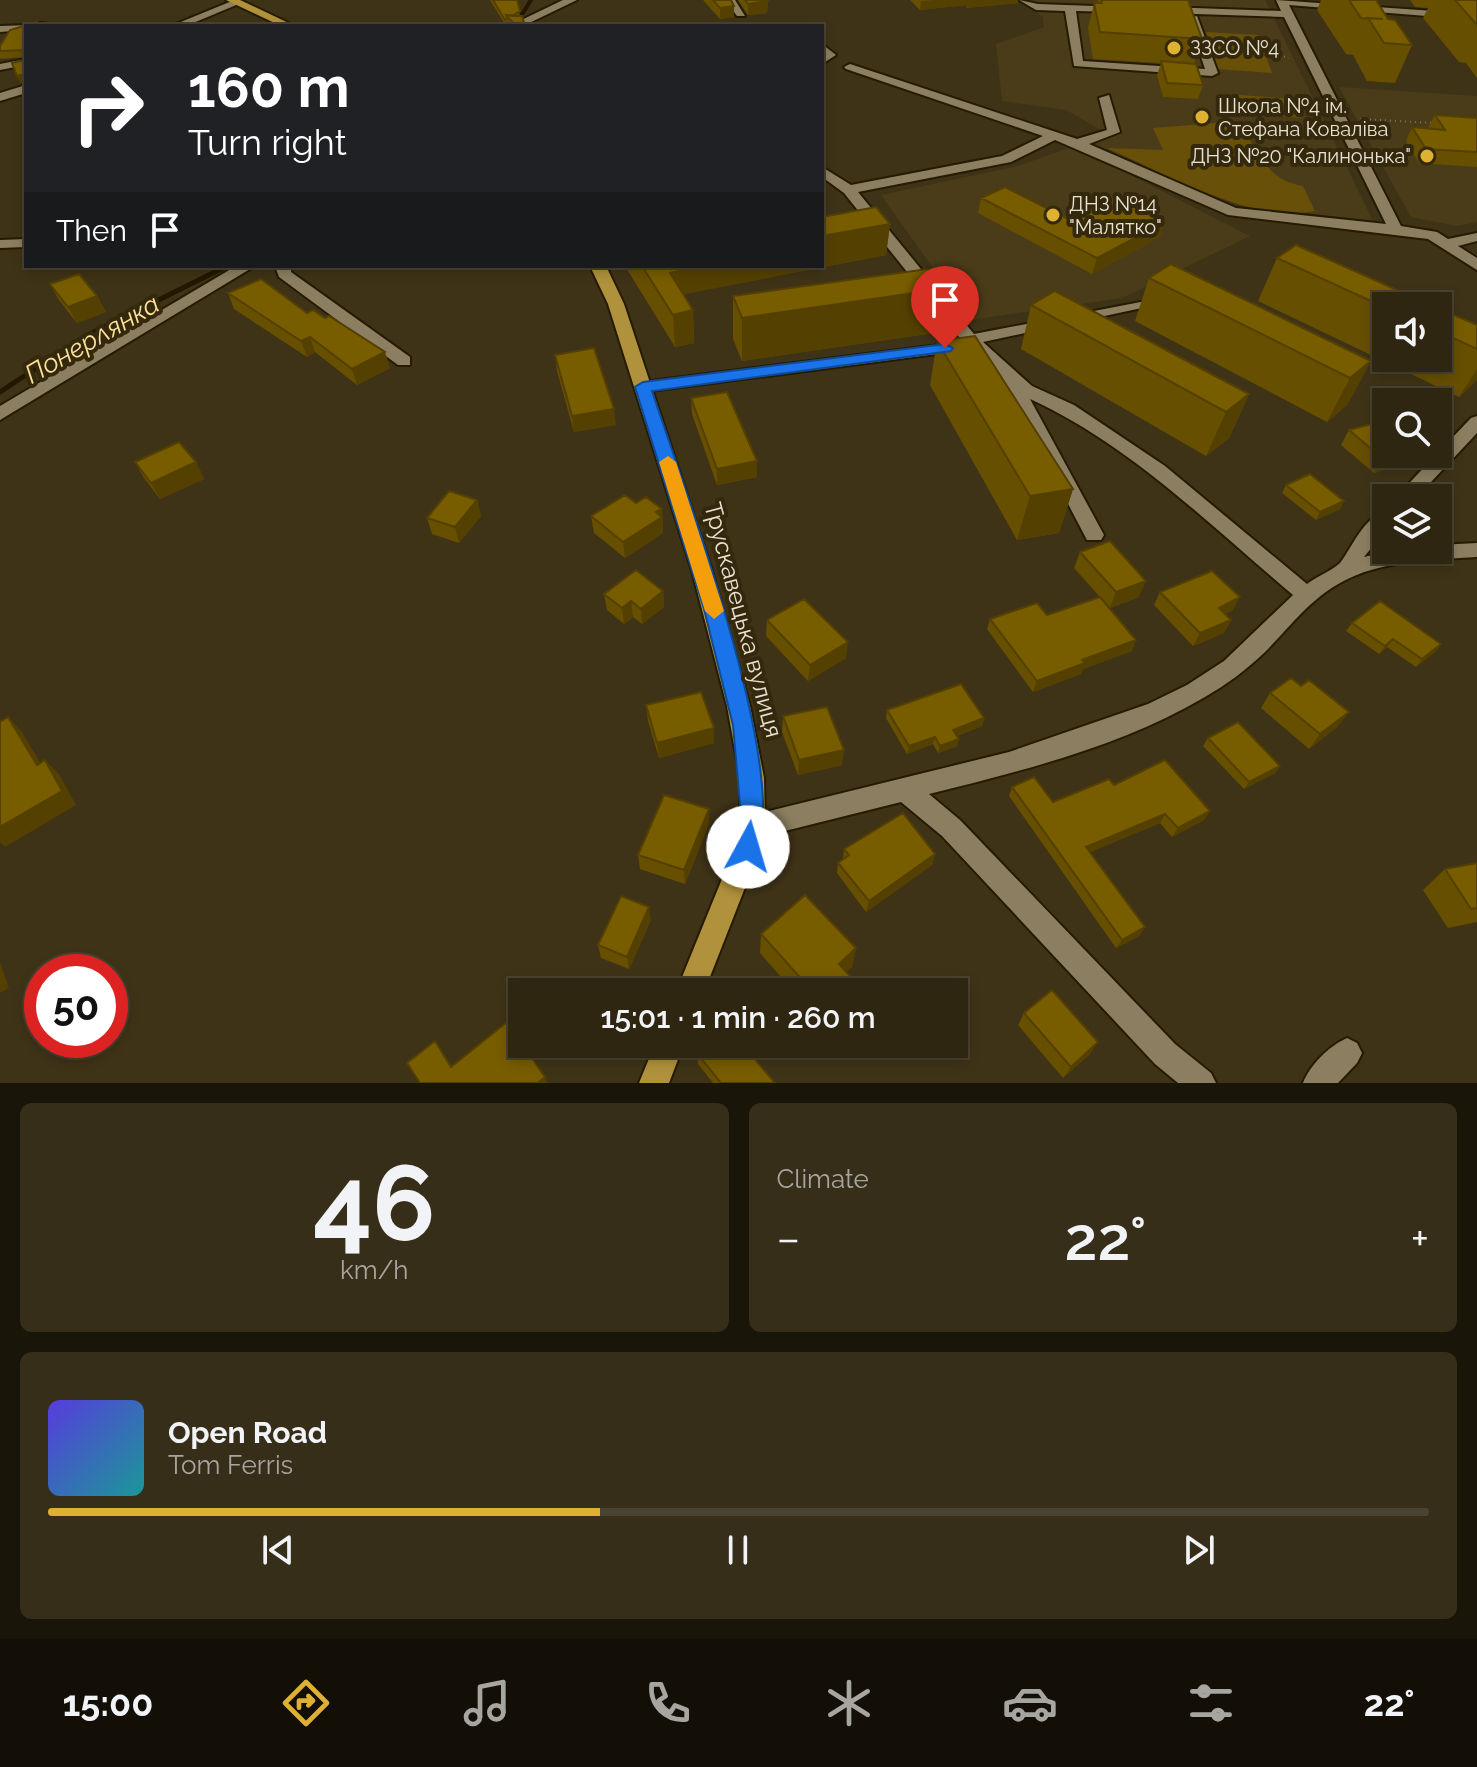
<!DOCTYPE html>
<meta charset="utf-8">
<style>
:root{--surface:#2f2611;--page:#372e1a;--text:#f1f3f6;--muted:#a7a59f;--line:#4a4331;--accent:#deb133}
body{margin:0;font-family:Raleway,sans-serif;background:var(--page);color:var(--text);height:100vh;display:flex;flex-direction:column;font-size:30px;white-space:nowrap}
*{box-sizing:border-box;margin:0}
p{font-size:26px;color:var(--muted)}
.icon{flex:none;width:44px;height:44px;fill:none;stroke:currentColor;stroke-width:2;stroke-linecap:round;stroke-linejoin:round}
.map{position:relative;height:1083px;overflow:hidden}
.details{display:flex;flex-direction:column;gap:20px;padding:20px;background:#1a1509;flex:1}
.details>*{flex:none}
.banner{position:absolute;left:24px;top:24px;width:800px;height:244px;border-radius:0px;box-shadow:0 4px 12px #0003,0 0 0 2px var(--line);background:#202124;color:#fff;overflow:hidden}
.controls{position:absolute;left:1372px;top:292px;display:grid;gap:16px}
.controls a{display:grid;place-items:center;width:80px;height:80px;border-radius:0px;background:var(--surface);box-shadow:0 4px 12px #0003,0 0 0 2px var(--line);font-size:40px}
.speed{position:absolute;left:24px;top:954px;display:flex;gap:16px;font-size:40px;font-weight:700;text-align:center}
.speed>*{display:grid;place-content:center;width:104px;height:104px;border-radius:50%;background:var(--surface);box-shadow:0 4px 12px #0003,0 0 0 2px var(--line);line-height:1}
.speed .limit{border:12px solid #d22;background:#fff;color:#111}
.pin{position:absolute;display:grid;place-items:center;width:68px;height:68px;color:#fff;margin:-82px -34px;border-radius:50% 50% 50% 0;rotate:-45deg;box-shadow:0 0 8px #0007}
.pin .icon{rotate:45deg}
.me{position:absolute;width:88px;margin:-44px;rotate:6deg;stroke-linejoin:round;filter:drop-shadow(0 0 6px #0008)}
.turn{display:flex;align-items:center;gap:28px;height:168px;padding:0 32px;font-size:36px}
.turn .icon{width:104px;height:104px;stroke-width:2.5}
.turn b{display:block;font-size:56px;line-height:68px}
.then{display:flex;align-items:center;height:76px;padding:0 32px;background:#0003;gap:16px;font-size:30px}
.big{font-size:60px;font-weight:600;line-height:1.1}
.details .widget{flex:1;display:flex;flex-direction:column;justify-content:center;gap:12px;min-width:0;padding:0 28px;border-radius:12px;background:var(--page)}
.details .dial{align-items:center;gap:0}
.dial b{font-size:104px;line-height:1}
.song{display:flex;align-items:center;gap:24px}
.cover{width:96px;height:96px;border-radius:12px;background:linear-gradient(135deg,hsl(250 70% 55%),hsl(180 70% 35%))}
.played{height:8px;border-radius:4px;background:linear-gradient(90deg,var(--accent) 40%,var(--line) 40%)}
.keys{display:flex;justify-content:space-around;direction:ltr}
.heat{display:flex;justify-content:space-between;align-items:center;font-size:44px;direction:ltr}
.details .tiles{flex:1;display:grid;gap:20px;grid-template-columns:1fr 1fr}
.widget:last-child{grid-column:span 2}
.trip{position:absolute;left:508px;top:978px;width:460px;height:80px;border-radius:0px;background:var(--surface);box-shadow:0 4px 12px #0003,0 0 0 2px var(--line);font-weight:600;line-height:80px;text-align:center}
.tab-bar{display:flex;height:128px;justify-content:space-around;align-items:center;background:#130f07;color:var(--muted)}
.tab-bar .icon{width:56px;height:56px}
.tab-bar .selected{color:var(--accent)}
.tab-bar b{font-size:36px;color:var(--text)}
.map>svg:first-child{display:block}
.built{fill:#4a3c18}
.green{fill:#685009}
.lines{fill:none;stroke-linecap:round;stroke-linejoin:round}
.stream-far1{stroke:#231700;stroke-width:4}
.stream{stroke:#231700;stroke-width:5}
.minor-casing{stroke:#251b00;stroke-width:4}
.major-casing{stroke:#251b00;stroke-width:4}
.path{stroke:#7d735b;stroke-width:2;stroke-dasharray:1 4;stroke-linecap:butt}
.minor{fill:#8c7f61;fill-rule:evenodd}
.major{fill:#b0913c;fill-rule:evenodd}
.wall{fill:#674f00}
.shaded-wall{fill:#544000}
.building{fill:#785c00;stroke:#544000;stroke-width:2}
.route{fill:#1a73e8;stroke:#114b97;stroke-width:2}
.slow{fill:#f59e0b}
.poi-dot{fill:#deb133;stroke:#34290d;stroke-width:3}
.labels{text-anchor:middle;stroke-width:8;stroke-linejoin:round;paint-order:stroke}
.far-poi-label{font-size:20px;fill:#e9e2d2;stroke:#34290d;text-anchor:start}
.street-label{font-size:24px;fill:#e9e2d2;stroke:#34290d}
.water-label{font-size:26px;font-style:italic;fill:#fee19b;stroke:#34290d}
</style>
<div class="map">
<svg width="1477" height="1083" viewBox="0 0 1477 1083">
<rect width="100%" height="100%" fill="#3f3317"/>
<!-- built -->
<path class="built" d="M1018,0H1265L1373,221L1240,206L1082,139L1103,131L1066,110L1002,101L996,44L1044,27L1043,17Z
M1339,87L1477,96V222L1457,226L1411,217Z
M1074,146L1250,236L1122,298L970,320L881,195L1018,166Z"/>
<!-- green -->
<path class="green" d="M1206,32L1258,35L1266,52L1212,49Z
M1211,52L1266,56L1272,73L1217,69Z
M1228,94L1293,99L1302,118L1235,113Z
M1241,121C1256,152 1267,180 1303,186L1315,211C1249,223 1166,174 1107,148L1163,150L1153,128Z"/>
<g class="lines">
<!-- stream-far1 -->
<path class="stream-far1" d="M500,26L523,13L531,0"/>
<!-- stream -->
<path class="stream" d="M0,392L84,337L227,266"/>
<!-- minor casing -->
<g class="minor-casing">
<path id="minor" d="M563,0H577L523,26H509Z
M725,0H735L745,16H737Z
M1019,0L1038,4L1122,7L1123,9L1118,12L1076,11L1083,61L1205,69L1188,18L1197,16L1218,73L1212,76L1074,66L1065,11L1036,10Z
M1276,0L1477,14V20L1289,5L1401,226L1437,232L1448,239L1477,233V241L1458,246L1477,258V270L1428,239L1228,215L1055,140L1011,162L858,192L974,334L1151,300V306L983,342L1032,386L1074,405L1165,466L1307,584C1317,576 1332,571 1340,563C1353,546 1363,518 1386,511V530L1364,557L1394,550H1438V545L1477,543V557C1432,560 1380,560 1340,583C1309,600 1288,629 1264,653C1246,670 1226,685 1205,697C1122,746 1022,771 929,794L960,820L1175,1044L1211,1073L1216,1083H1178L1155,1064L942,836L901,802L753,839L744,835L740,827L744,819L753,815L1009,752L1148,704L1187,685L1224,661L1293,595C1211,526 1129,444 1030,399L1104,535L1101,540H1087L1000,374L968,347L960,351L643,392L634,387L643,382L963,342L844,193L822,177V167L851,185L1002,156L1043,136L846,69L844,67L850,64L1077,139L1107,130L1099,98L1109,95L1120,132L1089,144L1236,208L1386,224L1284,17L1166,13L1161,10L1166,7L1281,11Z
M232,1L241,3L186,26H171Z
M40,23L50,24L51,26H35Z
M30,25L26,30L0,32V26Z
M822,44L836,55L822,64Z
M26,59V65L0,70V64Z
M26,85V93L0,101V93Z
M26,239V247L0,248V240Z
M236,266H255L0,420V406Z
M275,266H291V272L410,357V365H398L279,277Z
M1477,416V433L1416,498H1395L1471,418Z
M1347,1038L1357,1043L1362,1053L1357,1063L1338,1083H1303C1310,1065 1329,1046 1347,1038Z"/>
</g>
<!-- major casing -->
<g class="major-casing">
<path id="major" d="M226,0H240L295,26H281Z
M590,266H606L624,304L712,571L750,706L764,778L765,824L761,847L704,992H676L735,847L740,824V778L727,706L692,571L608,304Z
M655,1044H684L669,1083H639Z"/>
</g>
<!-- path -->
<path class="path" d="M1217,36L1289,58
M1360,119L1435,123"/>
<!-- minor -->
<use href="#minor" class="minor"/>
<!-- major -->
<use href="#major" class="major"/>
</g>
<!-- wall -->
<path class="wall" d="M490,0H517L520,16L525,26H506Z
M703,0H731L734,17L720,19Z
M738,0H766L768,1L767,13L748,15Z
M910,0H1018V3L966,8V5L920,10Z
M1098,0H1188L1202,39L1194,64L1203,85L1198,99L1163,97L1157,75L1161,63L1093,59L1088,28L1094,3H1098Z
M1319,0H1376L1388,19L1412,45L1395,83L1367,81L1353,55L1346,54L1317,10L1321,0Z
M1410,0H1477V78L1466,63L1459,62L1423,18L1428,8L1415,7Z
M26,26V82L21,83L17,76L25,60V57L0,59V46Z
M1435,115L1477,118V167L1419,163L1406,141L1412,127L1428,128Z
M981,198L1068,219L1165,222L1160,237L1092,274L978,213Z
M890,224L886,255L683,294L693,310L694,343L675,347L625,266H822Z
M1277,258L1386,306V358H1438V308L1477,325V380L1459,397L1258,301Z
M1149,278L1371,361L1347,405L1327,422L1135,321Z
M50,284L97,296L106,312L77,323L59,300Z
M228,293L307,313L390,368L357,385L315,352L307,357L234,309Z
M733,296L941,332L742,361L733,339Z
M1031,305L1249,394L1229,438L1206,456L1021,349Z
M937,341L1073,489L1059,533L1017,540L930,385Z
M555,355L616,425L574,432L557,371Z
M691,398L757,477L717,485L692,414Z
M1376,401L1386,402V454H1428L1427,457L1374,473L1341,445L1349,430L1385,420L1371,409Z
M135,462H196L204,479L160,499L144,478Z
M1286,485L1344,501L1340,509L1316,520L1282,493Z
M477,500L481,516L459,543L432,534L427,518Z
M636,503L662,509L663,533L625,558L594,533L591,516Z
M1080,552L1139,597L1110,608L1132,651L1083,669L1081,674L1033,692L987,629L990,619L1047,615L1100,597L1074,568Z
M663,591L664,607L642,624L633,617L624,624L607,610L604,594Z
M1160,592L1233,610L1225,614L1231,620L1224,633L1193,646L1154,605Z
M767,620L846,658L808,681L766,636Z
M1352,623L1441,644L1435,652L1416,667L1387,647L1379,654L1346,631Z
M1301,686L1349,712L1337,727L1309,749L1261,708L1270,693Z
M646,705L714,743L659,758L648,721Z
M887,710L984,718L982,726L957,736L959,739L957,746L938,753L933,744L907,754L886,718Z
M783,716L842,765L798,775L782,732Z
M1208,738L1280,766L1275,773L1244,789L1203,746Z
M1012,787L1053,802L1210,811L1204,820L1172,837L1160,823L1090,852L1145,927L1139,936L1116,948L1009,796Z
M709,809V824L685,884L640,869L638,855Z
M844,849L935,854L932,865L866,912L837,873L838,863L843,860Z
M1477,863V922L1448,928L1423,890L1445,869Z
M651,920L629,969L601,958L598,945Z
M761,934L856,948L852,967L846,972L865,992H794L760,953Z
M1024,1013L1090,1054L1063,1078L1018,1025Z
M697,1053L775,1083H713L698,1064Z"/>
<!-- shaded-wall -->
<path class="shaded-wall" d="M935,0H1018V3L966,8V5L920,10L921,1Z
M768,1L767,13L748,15V4Z
M734,6V17L720,19V8Z
M26,74V82L21,83L17,76Z
M1165,222L1160,237L1092,274L1097,258Z
M890,224L886,255L680,295L670,273L675,266H822V236Z
M949,288L941,332L742,361V318Z
M97,296L106,312L77,323L68,307Z
M693,310L694,343L675,347L673,315Z
M310,337L315,352L307,357L301,341Z
M385,352L390,368L357,385L352,369Z
M1371,361L1347,405L1327,422L1350,378Z
M1477,369V380L1459,397Z
M1249,394L1229,438L1206,456L1226,412Z
M614,409L616,425L574,432L572,416Z
M1398,454H1428L1427,457L1374,473L1383,459Z
M757,461V477L717,485V469Z
M196,462L204,479L160,499L151,483Z
M1073,489L1059,533L1017,540L1030,496Z
M477,500L481,516L459,543L455,527Z
M1344,501L1340,509L1316,520L1320,512Z
M662,509L663,533L625,558L623,542Z
M1146,581L1139,597L1110,608L1116,592Z
M663,591L664,607L642,624L641,609Z
M1240,597L1233,610L1212,621L1219,608Z
M631,601L633,617L624,624L622,608Z
M1231,620L1224,633L1193,646L1200,633Z
M1393,639L1387,647L1379,654L1385,646Z
M1136,640L1132,651L1083,669L1081,674L1033,692L1037,681L1082,660Z
M848,642L846,658L808,681L810,665Z
M1441,644L1435,652L1416,667L1422,659Z
M1349,712L1337,727L1309,749L1320,734Z
M8,717L22,732L50,779L37,765Z
M984,718L982,726L951,738L953,730Z
M714,728V743L659,758L657,743Z
M935,737L933,744L907,754L909,746Z
M959,739L957,746L938,753L940,746Z
M844,750L842,765L798,775L799,760Z
M45,760L59,774L76,805L5,847L0,842V827Z
M1280,766L1275,773L1244,789L1249,782Z
M709,809V824L685,884L684,870Z
M1210,811L1204,820L1172,837L1178,828Z
M1165,814L1160,823L1081,856L1086,847Z
M935,854L932,865L866,912L869,901Z
M649,907L651,920L629,969L627,957Z
M1145,927L1139,936L1116,948L1122,940Z
M856,948L852,967L836,982L839,964Z
M0,962L9,988L0,993Z
M1098,1042L1090,1054L1063,1078L1071,1067Z
M545,1077L548,1083H538Z"/>
<!-- building -->
<path class="building" d="M493,0H517L520,11L512,16L506,15L507,19L505,20Z
M713,0H731L734,6L720,8Z
M745,0H766L768,1L748,4Z
M1101,0H1188L1202,39L1100,32L1094,3H1102Z
M1349,0H1376L1388,19L1395,20L1412,45L1384,43L1368,18L1383,19L1361,18Z
M1455,0H1477V25Z
M506,15L522,16L525,26H516Z
M37,22L41,26H26V74L17,76L12,63L25,60V50L0,51V46L10,30Z
M1161,61L1196,64L1203,85L1167,83Z
M1435,115L1477,118V152L1426,149L1412,127L1445,130Z
M1005,187L1068,219L1112,196L1165,222L1097,258L981,198Z
M876,207L890,224L822,236V217Z
M1296,245L1433,306H1386V308L1277,258Z
M1171,264L1371,361L1350,378L1149,278Z
M642,266H676L679,271L670,273L693,310L673,315Z
M935,268L949,288L742,318L733,296Z
M79,274L97,296L68,307L50,284Z
M261,279L307,313L313,310L325,318L329,316L385,352L352,369L310,337L301,341L228,293Z
M1055,291L1249,394L1226,412L1031,305Z
M1438,308L1477,325V349L1438,331Z
M975,336L1073,489L1030,496L937,341Z
M594,348L614,409L572,416L555,355Z
M727,392L757,461L717,469L691,398Z
M1402,392L1415,402H1386V409L1376,401Z
M1386,420V454H1398L1383,459L1349,430Z
M179,442L196,462L151,483L135,462Z
M1310,474L1344,501L1320,512L1286,485Z
M449,491L477,500L455,527L427,518Z
M625,495L636,503L646,497L662,509L656,512L662,517L623,542L591,516Z
M1110,541L1146,581L1116,592L1080,552Z
M636,570L663,591L641,609L631,601L622,608L604,594Z
M1212,571L1240,597L1219,608L1231,620L1200,633L1160,592Z
M1100,597L1136,640L1082,660L1085,663L1037,681L990,619L1037,603L1047,615Z
M804,599L848,642L810,665L767,620Z
M1380,601L1441,644L1422,659L1393,639L1385,646L1352,623Z
M1291,678L1301,686L1309,680L1349,712L1320,734L1270,693Z
M961,684L984,718L953,730L959,739L940,746L935,737L909,746L887,710Z
M701,692L714,728L657,743L646,705Z
M827,707L844,750L799,760L783,716Z
M8,717L37,765L45,760L62,791L0,827V722Z
M1238,722L1280,766L1249,782L1208,738Z
M1165,760L1210,811L1178,828L1165,814L1086,847L1145,927L1122,940L1012,787L1034,777L1053,802L1109,779L1114,785Z
M664,795L709,809L684,870L638,855Z
M903,813L935,854L869,901L838,863L849,855L844,849Z
M1477,863V908L1471,909L1445,869Z
M805,895L856,948L839,964L865,992H813L761,934Z
M621,896L649,907L627,957L598,945Z
M1052,990L1098,1042L1071,1067L1024,1013Z
M507,1022L545,1077L538,1083H420L407,1063L435,1041L451,1067Z
M707,1044H742L775,1083H721L697,1053Z"/>
<!-- route -->
<path class="route" d="M945,344L953,348L951,351L652,391C682,483 792,773 756,855L748,858L739,855L736,847L742,827L733,725L704,609L635,387L643,382Z"/>
<!-- slow -->
<path class="slow" d="M668,456L676,462L724,611L714,619L705,611L659,462Z"/>
<!-- markers -->
<g class="poi-dot">
<circle cx="1174" cy="48" r="8"/>
<circle cx="1202" cy="117" r="8"/>
<circle cx="1427" cy="156" r="8"/>
<circle cx="1053" cy="215" r="8"/>
</g>
<g class="labels">
<!-- far-poi labels -->
<g class="far-poi-label">
<text x="1190" y="55">ЗЗСО №4</text>
<text x="1218" y="113">Школа №4 ім.<tspan x="1218" dy="23">Стефана Коваліва</tspan></text>
<text x="1411" y="163" text-anchor="end">ДНЗ №20 "Калинонька"</text>
<text x="1069" y="211">ДНЗ №14<tspan x="1069" dy="23">"Малятко"</tspan></text>
</g>
<!-- street labels -->
<g class="street-label">
<text transform="translate(743 620) rotate(75)" y="8">Трускавецька вулиця</text>
</g>
<!-- water labels -->
<g class="water-label">
<text transform="translate(92 339) rotate(-30)" y="9">Понерлянка</text>
</g>
</g>
</svg>
<div class="controls">
<a><svg class="icon" aria-label="sound" viewBox="0 0 24 24"><path d="M4 9h4l5-4v14l-5-4H4zM17 9q2 3 0 6"/></svg></a>
<a><svg class="icon" aria-label="search" viewBox="0 0 24 24"><circle cx="10" cy="10" r="6"/><path d="M15 15l6 6"/></svg></a>
<a><svg class="icon" aria-label="layers" viewBox="0 0 24 24"><path d="M12 4l9 5-9 5-9-5zM3 14l9 5 9-5"/></svg></a>
</div>
<div class="speed"><div class="limit">50</div></div>
<div class="pin" style="left:945px;top:348px;background:#d93025"><svg class="icon" aria-label="arrive" viewBox="0 0 24 24"><path d="M6 21V4h12l-3 4 3 4H6"/></svg></div>
<svg class="me" style="left:748px;top:847px" viewBox="-20 -20 40 40"><circle r="19" fill="#fff"/><path d="M0-13L10 11 0 6-10 11z" fill="#1a73e8"/></svg>
<div class="trip">15:01 · 1 min · 260 m</div>
<div class="banner">
<div class="turn"><svg class="icon" aria-label="right" viewBox="0 0 24 24"><path d="M7 20v-9h11M14 6l5 5-5 5"/></svg><div><b>160 m</b>Turn right</div></div>
<div class="then">Then<svg class="icon" aria-label="arrive" viewBox="0 0 24 24"><path d="M6 21V4h12l-3 4 3 4H6"/></svg></div>
</div>
</div>
<section class="details">
<div class="tiles">
<div class="widget dial"><b>46</b><p>km/h</p></div>
<div class="widget"><p>Climate</p>
<div class="heat"><a>−</a><b class="big">22°</b><a>+</a></div>
</div>
<div class="widget">
<div class="song"><i class="cover"></i><div><b>Open Road</b><p>Tom Ferris</p></div></div>
<div class="played"></div>
<div class="keys"><svg class="icon" aria-label="previous" viewBox="0 0 24 24"><path d="M18 5L8 12l10 7zM5 5v14"/></svg><svg class="icon" aria-label="pause" viewBox="0 0 24 24"><path d="M8 5v14M16 5v14"/></svg><svg class="icon" aria-label="next" viewBox="0 0 24 24"><path d="M6 5l10 7-10 7zM19 5v14"/></svg></div>
</div>
</div>
</section>
<nav class="tab-bar">
<b>15:00</b>
<svg class="icon selected" aria-label="directions" viewBox="0 0 24 24"><path d="M12 3l9 9-9 9-9-9zM9 14v-3h6M13 9l2 2-2 2"/></svg>
<svg class="icon" aria-label="music" viewBox="0 0 24 24"><path d="M9 18V5l10-2v13"/><circle cx="6" cy="18" r="3"/><circle cx="16" cy="16" r="3"/></svg>
<svg class="icon" aria-label="phone" viewBox="0 0 24 24"><path d="M5 4h4l2 5-3 2q2 4 5 5l2-3 5 2v4C11 20 4 13 5 4z"/></svg>
<svg class="icon" aria-label="climate" viewBox="0 0 24 24"><path d="M12 3v18M4 7l16 10M4 17L20 7"/></svg>
<svg class="icon" aria-label="car" viewBox="0 0 24 24"><path d="M5 17H2v-5l4-1 3-4h7l3 4 3 1v5h-3M9 17h6M6 11h13"/><circle cx="7" cy="17" r="2"/><circle cx="17" cy="17" r="2"/></svg>
<svg class="icon" aria-label="filters" viewBox="0 0 24 24"><path d="M4 7h16M4 17h16"/><circle cx="9" cy="7" r="2"/><circle cx="15" cy="17" r="2"/></svg>
<b>22°</b>
</nav>
